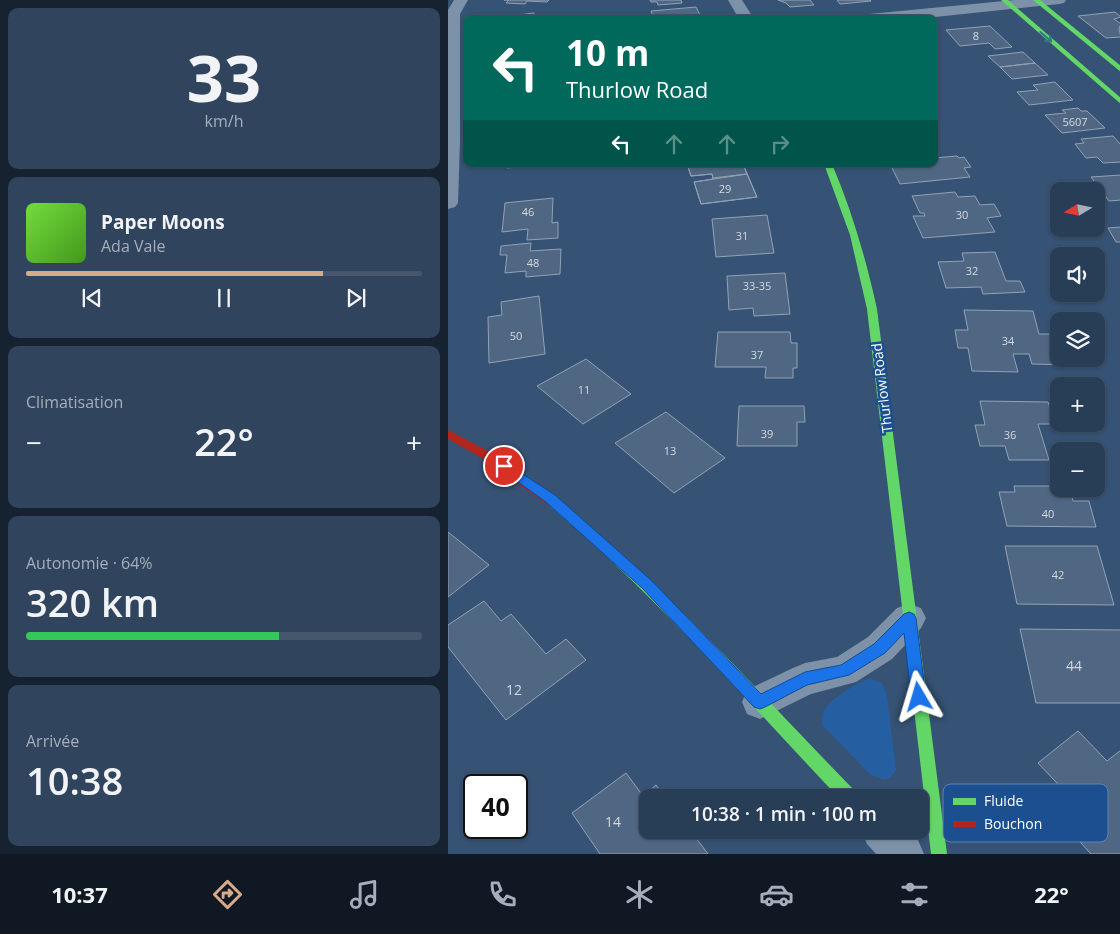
<!DOCTYPE html>
<html lang="fr">
<meta charset="utf-8">
<style>
:root{--surface:#283e57;--page:#30455d;--text:#f1f3f6;--muted:#a5aeba;--line:#44576d;--accent:#d6ab8b}
body{margin:0;font-family:"Open Sans",sans-serif;background:var(--page);color:var(--text);height:100vh;display:flex;flex-direction:column;font-size:19px;white-space:nowrap}
*{box-sizing:border-box;margin:0}
p{font-size:16px;color:var(--muted)}
.icon{flex:none;width:28px;height:28px;fill:none;stroke:currentColor;stroke-width:2;stroke-linecap:round;stroke-linejoin:round}
.map{position:relative;flex:1;overflow:hidden}
.sheet{display:flex;flex-direction:column;gap:8px;padding:8px;background:#162230;width:448px}
.sheet>*{flex:none}
.hud{position:absolute;left:15px;top:15px;width:475px;height:152px;border-radius:10px;box-shadow:0 1px 4px #0004,0 0 0 1px var(--line);background:#00695c;color:#fff;overflow:hidden}
.needle{width:32px;rotate:260deg}
.controls{position:absolute;left:602px;top:182px;display:grid;gap:10px}
.controls a{display:grid;place-items:center;width:55px;height:55px;border-radius:10px;background:var(--surface);box-shadow:0 1px 4px #0004,0 0 0 1px var(--line);font-size:25px}
.speed{position:absolute;left:15px;top:774px;display:flex;gap:10px;font-size:25px;font-weight:700;text-align:center}
.speed>*{display:grid;place-content:center;width:65px;height:65px;border-radius:50%;background:var(--surface);box-shadow:0 1px 4px #0004,0 0 0 1px var(--line);line-height:1}
.speed .limit{border:2px solid #111;border-radius:8px;background:#fff;color:#111}
.pin{position:absolute;display:grid;place-items:center;width:42px;height:42px;color:#fff;margin:-21px;border:2px solid #fff;border-radius:50%;box-shadow:0 1px 5px #0007}
.me{position:absolute;width:55px;margin:-28px;rotate:353deg;stroke-linejoin:round;filter:drop-shadow(0 0 4px #0008)}
.turn{display:flex;align-items:center;gap:18px;height:105px;padding:0 20px;font-size:22px}
.turn .icon{width:65px;height:65px;stroke-width:2.5}
.turn b{display:block;font-size:35px;line-height:42px}
.lanes{display:flex;align-items:center;height:48px;padding:0 20px;background:#0003;justify-content:center;gap:25px;direction:ltr}
.lanes .off{opacity:.35}
.big{font-size:38px;font-weight:600;line-height:1.1}
.sheet .widget{flex:1;display:flex;flex-direction:column;justify-content:center;gap:8px;min-width:0;padding:0 18px;border-radius:10px;background:var(--page)}
.sheet .dial{align-items:center;gap:0}
.dial b{font-size:65px;line-height:1}
.song{display:flex;align-items:center;gap:15px}
.cover{width:60px;height:60px;border-radius:8px;background:linear-gradient(135deg,hsl(100 70% 55%),hsl(100 70% 35%))}
.played{height:5px;border-radius:2px;background:linear-gradient(90deg,var(--accent) 75%,var(--line) 75%)}
.keys{display:flex;justify-content:space-around;direction:ltr}
.heat{display:flex;justify-content:space-between;align-items:center;font-size:28px;direction:ltr}
.charge{height:8px;border-radius:4px;background:linear-gradient(90deg,#34c759 64%,var(--line) 0)}
.trip{position:absolute;left:191px;top:789px;width:290px;height:50px;border-radius:10px;background:var(--surface);box-shadow:0 1px 4px #0004,0 0 0 1px var(--line);font-weight:600;line-height:50px;text-align:center}
.dock{display:flex;height:80px;justify-content:space-around;align-items:center;background:#101923;color:var(--muted)}
.dock .icon{width:35px;height:35px}
.dock .active{color:var(--accent)}
.dock b{font-size:22px;color:var(--text)}
main{display:flex;flex:1;min-height:0}
.map>svg:first-child{display:block}
.green{fill:#265fa1}
.building{fill:#506783;stroke:#92a2b6}
.lines{fill:none;stroke-linecap:round;stroke-linejoin:round}
.street{fill:#7d92a8;fill-rule:evenodd}
.fast{fill:#63d668;fill-rule:evenodd}
.jam{fill:#b3261e;fill-rule:evenodd}
.oneway{stroke:#317883}
.route{fill:#1a73e8;stroke:#114b97}
.labels{text-anchor:middle;stroke-width:5;stroke-linejoin:round;paint-order:stroke}
.number-label{font-size:11px;fill:#d3d9e0}
.street-label{font-size:14px;fill:#fff;stroke:#1b4f8f}
.near-number-label{font-size:14px;fill:#d3d9e0}
.key{fill:#1b4f8f;stroke:#5f84b1;stroke-width:1}
.key-label{font-size:14px;fill:#fff}
</style>
<main>
<section class="sheet">
<div class="widget dial"><b>33</b><p>km/h</p></div>
<div class="widget">
<div class="song"><i class="cover"></i><div><b>Paper Moons</b><p>Ada Vale</p></div></div>
<div class="played"></div>
<div class="keys"><svg class="icon" aria-label="previous" viewBox="0 0 24 24"><path d="M18 5L8 12l10 7zM5 5v14"/></svg><svg class="icon" aria-label="pause" viewBox="0 0 24 24"><path d="M8 5v14M16 5v14"/></svg><svg class="icon" aria-label="next" viewBox="0 0 24 24"><path d="M6 5l10 7-10 7zM19 5v14"/></svg></div>
</div>
<div class="widget"><p>Climatisation</p>
<div class="heat"><a>−</a><b class="big">22°</b><a>+</a></div>
</div>
<div class="widget"><p>Autonomie · 64%</p><b class="big">320 km</b><div class="charge"></div></div>
<div class="widget"><p>Arrivée</p><b class="big">10:38</b></div>
</section>
<div class="map">
<svg width="673" height="854" viewBox="0 0 673 854">
<rect width="100%" height="100%" fill="#365274"/>
<!-- green -->
<path class="green" d="M422,678L434,683L439,695L448,770L443,777L437,780L423,775L374,725C374,719 374,714 377,709C383,698 411,682 422,678Z"/>
<!-- building -->
<path class="building" d="M56,0H101L99,2L79,1L77,4L58,3L61,0Z
M202,0H233L234,3L210,5L209,2H203Z
M330,0H362L366,5L342,7L338,3Z
M389,0H422L423,1L392,4Z
M248,7L253,17L206,19L203,11Z
M667,12L673,17L666,19L673,24L671,29L673,37L658,38L630,16Z
M86,13V19H59L71,18L70,15Z
M150,15L152,19H113Z
M542,26L564,47L547,49L541,43L512,46L498,30Z
M575,52L587,63L552,67L540,56Z
M587,63L600,75L564,79L552,67Z
M607,82L625,100L581,105L569,92L590,90L585,85Z
M630,108L633,111H639L657,128L614,133L597,115L618,113L614,110Z
M665,136L673,145V162L655,163L649,157L638,158L627,144L636,143L633,139Z
M509,156L511,158L516,157L523,167L516,168L522,177L452,184L442,164H486V158Z
M59,164H94L59,168Z
M239,164H295L309,197L253,204L246,182L265,179L264,174L243,176Z
M239,164H295L299,174L265,178L264,174L243,176Z
M299,174L309,197L253,204L246,182Z
M673,175V200L661,201L643,177Z
M507,192L510,197L527,196L532,205L546,204L553,216L539,218L547,232L475,238L465,216H477L476,213H472L464,196Z
M105,198L104,223L110,222V238L79,240L80,229L54,232L57,203Z
M319,215L326,253L268,257L264,219Z
M673,227V242H668L660,228Z
M83,243L82,251L113,249L112,274L78,277V271L57,273L59,255H52L53,246Z
M547,252L558,281H572L577,292L535,294L533,287L498,288L490,262L516,261L514,253Z
M337,273L342,314L306,316L305,308L281,310L279,276Z
M91,296L97,354L41,363L40,317L54,315L53,302Z
M516,310L585,311L591,334H611V359H621L623,365L584,364L581,354H565L570,372L524,371L520,348H510L507,330H520Z
M270,332H342L343,343H349V368H345V378H317L318,367H267Z
M138,359L183,394L135,424L89,386Z
M532,401L600,402L607,424H590L601,460H561L557,446H532L527,425H537Z
M291,406H356L357,422H349V446H289Z
M218,412L277,458L226,493L167,443Z
M566,486H611V489H622L625,501H641L648,527L559,526L551,492H567Z
M0,532L41,565L0,597Z
M557,546H649L666,605L569,604Z
M36,601L53,621L63,614L98,654L118,639L138,660L58,720L0,647V625Z
M572,629L673,630V703H588Z
M630,731L659,761L673,750V854H643L622,831L639,815L590,763Z
M178,773L195,796L208,785L218,798H200V830H242L260,854H152L124,813Z"/>
<g class="lines">
<!-- street -->
<path class="street" d="M6,0H20L12,14V142L10,203L7,207L0,209V10Z
M280,0H294L306,19H291Z
M567,0H618L616,3L611,4L468,19H414L416,16L421,14Z
M461,604L473,608L478,618L473,628L444,659L408,682L363,694L312,719L299,714L294,702L299,690L345,668L357,663L389,657L420,637L449,608Z
M413,830H461L470,840L476,854H428L419,844Z"/>
<!-- fast -->
<path class="fast" d="M553,0H560L673,98V104Z
M585,0H592L673,66V72Z
M376,164H384C404,211 418,259 429,309L499,854H483L419,309L402,235Z
M107,499L111,501C219,588 311,693 408,792L410,798H391C297,699 207,594 103,507L101,504L103,501Z"/>
<!-- jam -->
<path class="jam" d="M0,430L42,452L111,501L113,504L111,507H103L34,458L0,439Z"/>
</g>
<!-- one-way arrows -->
<defs><path id="oneway-shaft" d="M-6 0H5M1.5-3L5.5 0L1.5 3" fill="none" stroke-width="1.6" stroke-linecap="round" stroke-linejoin="round" transform="scale(1.25)"/></defs>
<use class="oneway" href="#oneway-shaft" transform="translate(598 37) rotate(41)"/>
<!-- route -->
<path class="route" d="M56,462L107,495L204,581L313,694L357,672L393,665L426,644L456,614L461,612L466,614L468,618L478,697L476,702L471,704L466,702L463,697L456,633L437,653L401,675L359,685L317,707L312,709L306,707L194,588L98,502L52,469L50,466Z"/>
<g class="labels">
<!-- number labels -->
<g class="number-label">
<text x="528" y="40">8</text>
<text x="627" y="126">5607</text>
<text x="277" y="193">29</text>
<text x="80" y="216">46</text>
<text x="514" y="219">30</text>
<text x="294" y="240">31</text>
<text x="85" y="267">48</text>
<text x="524" y="275">32</text>
<text x="309" y="290">33-35</text>
<text x="68" y="340">50</text>
<text x="560" y="345">34</text>
<text x="309" y="359">37</text>
<text x="136" y="394">11</text>
<text x="319" y="438">39</text>
<text x="562" y="439">36</text>
<text x="222" y="455">13</text>
<text x="600" y="518">40</text>
<text x="610" y="579">42</text>
</g>
<!-- street labels -->
<g class="street-label">
<text transform="translate(434 388) rotate(-97)" y="5">Thurlow Road</text>
</g>
<!-- near-number labels -->
<g class="near-number-label">
<text x="626" y="671">44</text>
<text x="66" y="695">12</text>
<text x="165" y="827">14</text>
</g>
</g>
<!-- legend -->
<rect x="495" y="784" width="165" height="58" rx="8" class="key"/>
<rect x="505" y="798" width="23" height="7" fill="#63d668"/>
<rect x="505" y="821" width="23" height="6" fill="#b3261e"/>
<g class="key-label">
<text x="536" y="806">Fluide</text>
<text x="536" y="829">Bouchon</text>
</g>
</svg>
<div class="controls">
<a><svg class="needle" viewBox="-14 -14 28 28"><path d="M0-13l5 13h-10z" fill="#e53935"/><path d="M0 13l5-13h-10z" fill="#a5aeba"/></svg></a>
<a><svg class="icon" aria-label="sound" viewBox="0 0 24 24"><path d="M4 9h4l5-4v14l-5-4H4zM17 9q2 3 0 6"/></svg></a>
<a><svg class="icon" aria-label="layers" viewBox="0 0 24 24"><path d="M12 4l9 5-9 5-9-5zM3 14l9 5 9-5"/></svg></a>
<a>+</a>
<a>−</a>
</div>
<div class="speed"><div class="limit">40</div></div>
<div class="pin" style="left:56px;top:466px;background:#d93025"><svg class="icon" aria-label="arrive" viewBox="0 0 24 24"><path d="M6 21V4h12l-3 4 3 4H6"/></svg></div>
<svg class="me" style="left:471px;top:697px" viewBox="-20 -20 40 40"><path d="M0-17L14 15 0 8-14 15z" fill="#1a73e8" stroke="#fff" stroke-width="4"/></svg>
<div class="trip">10:38 · 1 min · 100 m</div>
<div class="hud">
<div class="turn"><svg class="icon" aria-label="left" viewBox="0 0 24 24"><path d="M17 20v-9H6M10 6l-5 5 5 5"/></svg><div><b>10 m</b>Thurlow Road</div></div>
<div class="lanes"><svg class="icon" aria-label="left" viewBox="0 0 24 24"><path d="M17 20v-9H6M10 6l-5 5 5 5"/></svg><svg class="icon off" aria-label="ahead" viewBox="0 0 24 24"><path d="M12 20V5M6 11l6-6 6 6"/></svg><svg class="icon off" aria-label="ahead" viewBox="0 0 24 24"><path d="M12 20V5M6 11l6-6 6 6"/></svg><svg class="icon off" aria-label="right" viewBox="0 0 24 24"><path d="M7 20v-9h11M14 6l5 5-5 5"/></svg></div>
</div>
</div>
</main>
<nav class="dock">
<b>10:37</b>
<svg class="icon active" aria-label="directions" viewBox="0 0 24 24"><path d="M12 3l9 9-9 9-9-9zM9 14v-3h6M13 9l2 2-2 2"/></svg>
<svg class="icon" aria-label="music" viewBox="0 0 24 24"><path d="M9 18V5l10-2v13"/><circle cx="6" cy="18" r="3"/><circle cx="16" cy="16" r="3"/></svg>
<svg class="icon" aria-label="phone" viewBox="0 0 24 24"><path d="M5 4h4l2 5-3 2q2 4 5 5l2-3 5 2v4C11 20 4 13 5 4z"/></svg>
<svg class="icon" aria-label="climate" viewBox="0 0 24 24"><path d="M12 3v18M4 7l16 10M4 17L20 7"/></svg>
<svg class="icon" aria-label="car" viewBox="0 0 24 24"><path d="M5 17H2v-5l4-1 3-4h7l3 4 3 1v5h-3M9 17h6M6 11h13"/><circle cx="7" cy="17" r="2"/><circle cx="17" cy="17" r="2"/></svg>
<svg class="icon" aria-label="filters" viewBox="0 0 24 24"><path d="M4 7h16M4 17h16"/><circle cx="9" cy="7" r="2"/><circle cx="15" cy="17" r="2"/></svg>
<b>22°</b>
</nav>
